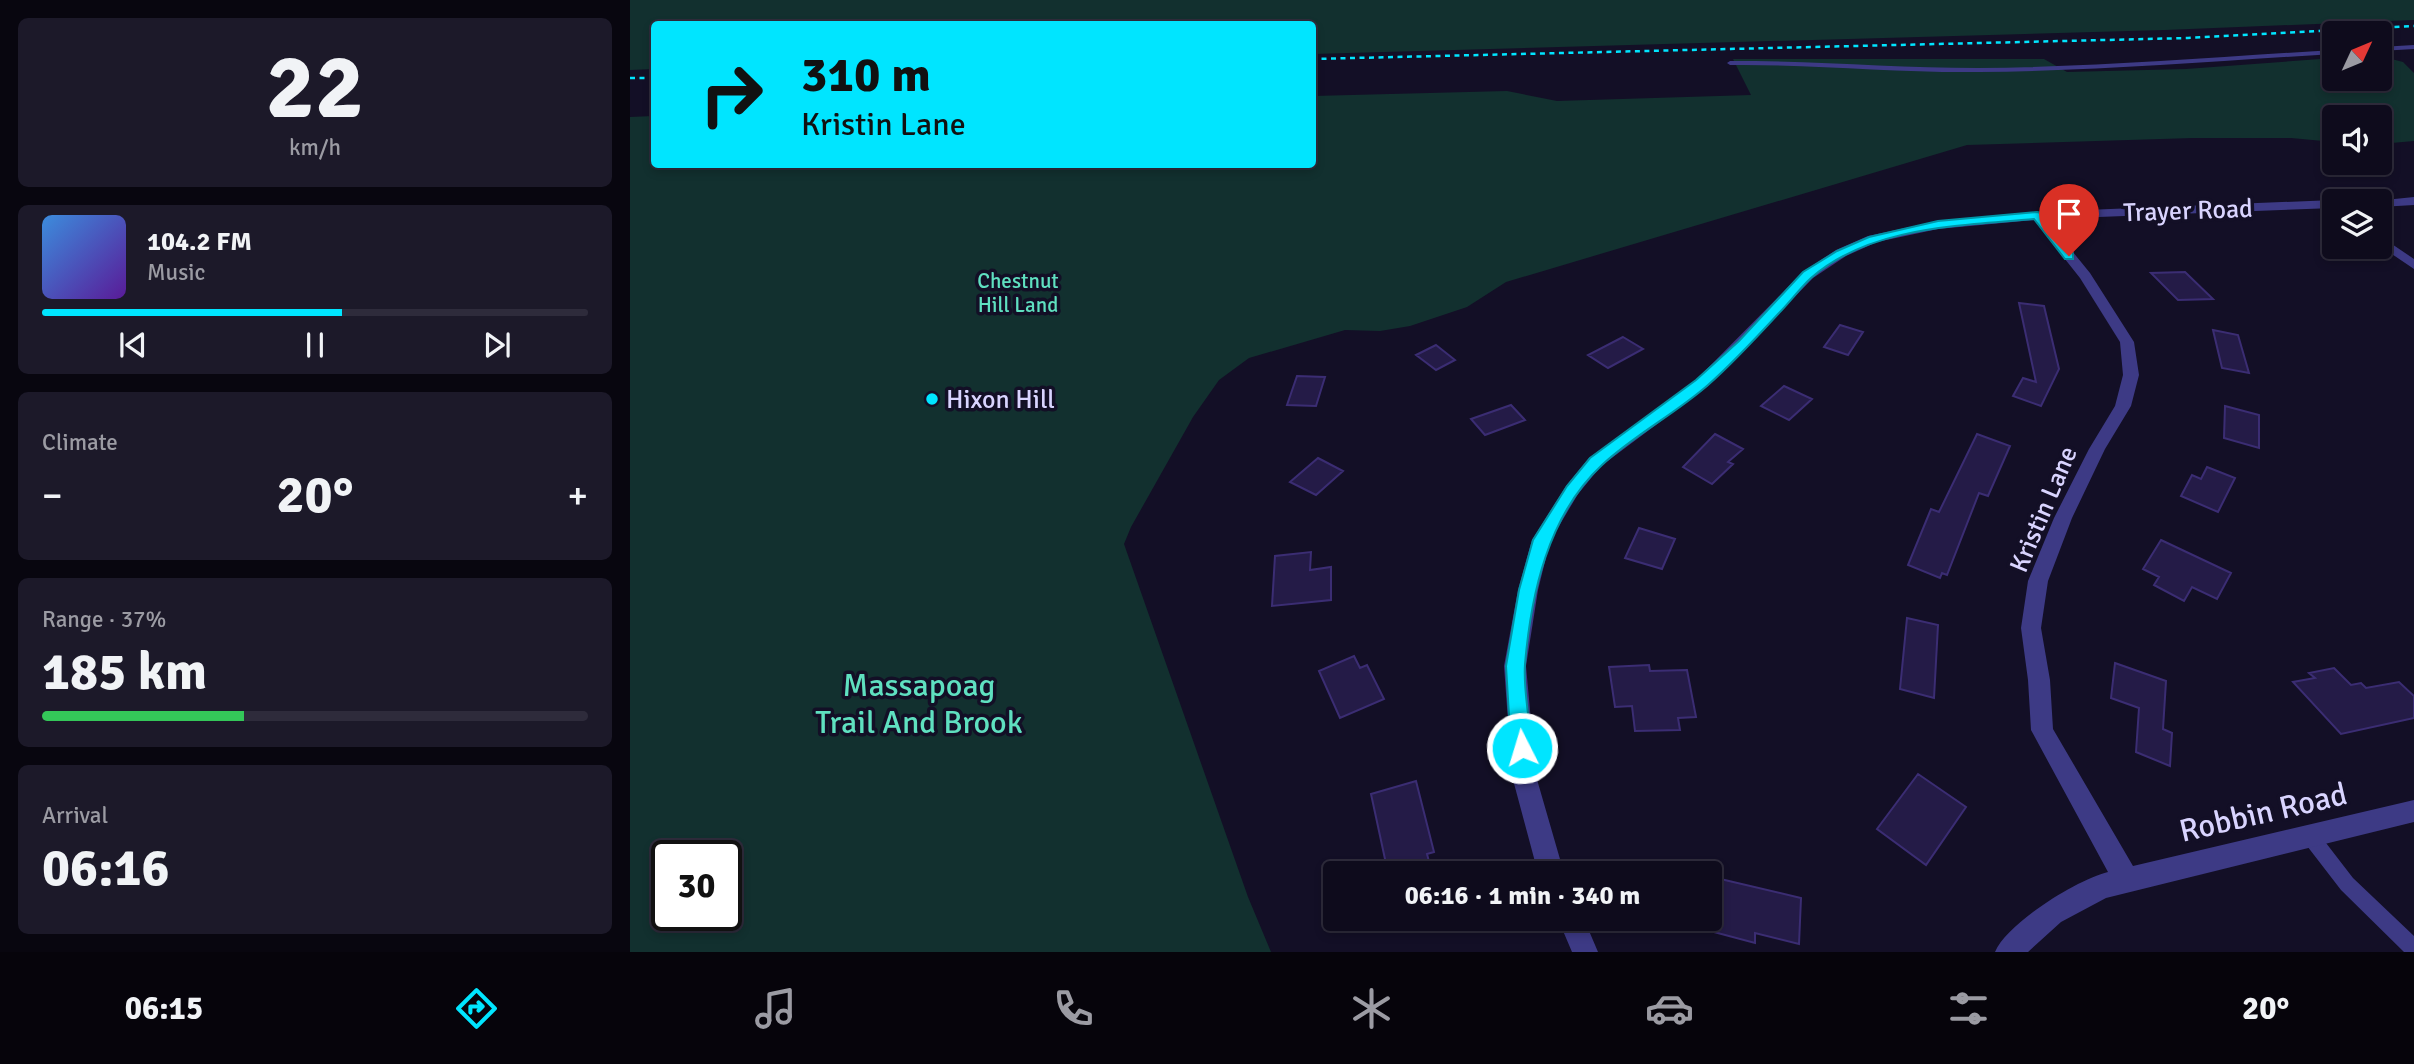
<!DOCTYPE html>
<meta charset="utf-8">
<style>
:root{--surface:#0e0b1c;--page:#1c1929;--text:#f1f3f6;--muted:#9b9ba3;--line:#2e2b3b;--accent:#00e5ff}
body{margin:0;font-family:Signika,sans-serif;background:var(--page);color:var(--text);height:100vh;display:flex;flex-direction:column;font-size:26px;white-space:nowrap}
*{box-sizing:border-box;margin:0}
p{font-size:23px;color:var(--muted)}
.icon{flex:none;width:38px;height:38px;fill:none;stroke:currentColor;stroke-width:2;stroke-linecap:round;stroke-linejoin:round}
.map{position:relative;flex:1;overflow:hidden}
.panel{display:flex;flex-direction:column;gap:18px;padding:18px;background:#08060f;width:630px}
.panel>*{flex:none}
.hud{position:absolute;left:21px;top:21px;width:665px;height:147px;border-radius:7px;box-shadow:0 4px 10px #0003,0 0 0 2px var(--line);background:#00e5ff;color:#111;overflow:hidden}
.needle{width:46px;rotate:46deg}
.tools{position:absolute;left:1692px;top:21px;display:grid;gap:14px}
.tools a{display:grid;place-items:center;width:70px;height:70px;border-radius:7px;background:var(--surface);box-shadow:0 4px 10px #0003,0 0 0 2px var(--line);font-size:35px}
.speed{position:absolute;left:21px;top:840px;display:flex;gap:14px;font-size:35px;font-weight:700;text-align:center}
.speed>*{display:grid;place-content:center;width:91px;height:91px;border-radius:50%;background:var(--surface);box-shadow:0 4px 10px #0003,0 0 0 2px var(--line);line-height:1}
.speed .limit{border:4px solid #111;border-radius:10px;background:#fff;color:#111}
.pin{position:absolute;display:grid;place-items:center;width:60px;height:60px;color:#fff;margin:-72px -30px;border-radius:50% 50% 50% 0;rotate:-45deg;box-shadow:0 0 7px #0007}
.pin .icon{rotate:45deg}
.me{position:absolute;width:77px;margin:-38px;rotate:355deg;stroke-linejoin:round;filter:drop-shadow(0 0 5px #0008)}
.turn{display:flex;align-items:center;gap:24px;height:147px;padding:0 35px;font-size:32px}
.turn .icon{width:91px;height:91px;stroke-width:2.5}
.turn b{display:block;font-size:49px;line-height:60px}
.big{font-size:52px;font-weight:800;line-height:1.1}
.panel .widget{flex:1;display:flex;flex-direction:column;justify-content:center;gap:10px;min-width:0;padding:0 24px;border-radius:10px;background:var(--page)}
.panel .dial{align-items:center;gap:0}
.dial b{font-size:91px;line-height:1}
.song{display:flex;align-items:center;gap:21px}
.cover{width:84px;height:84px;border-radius:10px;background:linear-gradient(135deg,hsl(210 70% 55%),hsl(270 70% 35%))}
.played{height:7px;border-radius:4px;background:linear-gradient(90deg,var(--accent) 55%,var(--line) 55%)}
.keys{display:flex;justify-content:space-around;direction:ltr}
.heat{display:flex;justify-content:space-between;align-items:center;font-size:38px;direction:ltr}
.charge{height:10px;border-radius:5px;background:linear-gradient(90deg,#34c759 37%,var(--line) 0)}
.trip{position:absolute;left:693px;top:861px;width:399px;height:70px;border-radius:7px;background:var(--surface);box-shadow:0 4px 10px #0003,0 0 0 2px var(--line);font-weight:800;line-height:70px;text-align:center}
.tab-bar{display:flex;height:112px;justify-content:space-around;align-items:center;background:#06040b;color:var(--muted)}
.tab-bar .icon{width:49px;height:49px}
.tab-bar .selected{color:var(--accent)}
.tab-bar b{font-size:32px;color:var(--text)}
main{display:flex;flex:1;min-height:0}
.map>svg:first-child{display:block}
.green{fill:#12302f;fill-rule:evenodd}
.building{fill:#241b47;stroke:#3b2d73;stroke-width:2}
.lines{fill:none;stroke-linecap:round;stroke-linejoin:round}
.service{fill:#3d3a85;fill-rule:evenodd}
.minor{fill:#3d3a85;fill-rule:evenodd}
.rail{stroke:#00e5ff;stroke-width:2.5;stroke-dasharray:5 4.5;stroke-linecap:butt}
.route{fill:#00e5ff;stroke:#0095a6;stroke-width:2}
.poi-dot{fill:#00e5ff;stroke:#130f26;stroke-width:2.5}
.labels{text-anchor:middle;stroke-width:7;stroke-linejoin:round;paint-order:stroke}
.far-park-label{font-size:21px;fill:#5fe0c0;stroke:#130f26}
.street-label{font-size:26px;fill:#d9d4ff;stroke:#130f26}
.poi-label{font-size:26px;fill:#d9d4ff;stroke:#130f26;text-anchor:start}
.near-park-label{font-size:32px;fill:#5fe0c0;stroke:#130f26}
.near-street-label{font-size:32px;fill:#d9d4ff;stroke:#130f26}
</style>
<main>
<section class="panel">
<div class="widget dial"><b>22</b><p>km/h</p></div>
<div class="widget">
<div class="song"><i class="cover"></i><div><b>104.2 FM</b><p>Music</p></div></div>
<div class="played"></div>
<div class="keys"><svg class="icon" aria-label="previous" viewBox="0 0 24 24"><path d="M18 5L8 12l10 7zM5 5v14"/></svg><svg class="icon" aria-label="pause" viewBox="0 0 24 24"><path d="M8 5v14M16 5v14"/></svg><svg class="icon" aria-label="next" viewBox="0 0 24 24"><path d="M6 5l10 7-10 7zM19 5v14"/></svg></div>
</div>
<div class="widget"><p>Climate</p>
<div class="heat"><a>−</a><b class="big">20°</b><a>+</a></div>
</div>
<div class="widget"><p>Range · 37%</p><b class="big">185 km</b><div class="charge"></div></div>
<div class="widget"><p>Arrival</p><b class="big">06:16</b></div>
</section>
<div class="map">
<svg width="1784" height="952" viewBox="0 0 1784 952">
<rect width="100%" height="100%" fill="#130f26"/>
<!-- green -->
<path class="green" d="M0,0H1784V20L1535,30L683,54L682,24H24V69L0,70Z
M1750,56L1773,62L1784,73V141L1750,144V117H1704V142L1661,138H1563L1337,145L876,282L837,307L780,326L750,331L715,330L619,358L589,380L563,417L501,527L494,544L618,897L641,952H0V117L24,116V164H682L683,96L877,91L927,101L1121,95L1103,59H1414L1437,72L1556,69L1704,58V79H1750ZM37,856H96V915H37Z"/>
<!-- building -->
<path class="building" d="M1555,272L1583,299L1548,300L1521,273Z
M1389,303L1414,306L1429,369L1411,406L1383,396L1393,378L1406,382Z
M1210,325L1233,332L1218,355L1194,347Z
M1583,330L1608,335L1619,373L1592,368Z
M993,337L1013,349L978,368L958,355Z
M806,345L825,360L806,370L786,355Z
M667,376L695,377L686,406L657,405Z
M1154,386L1182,399L1159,420L1131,406Z
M881,405L895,420L855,435L841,419Z
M1595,406L1629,415V448L1594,438Z
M1085,434L1113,449L1098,462L1103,464L1082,484L1053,467Z
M1347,434L1380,446L1358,496L1349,493L1317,575L1312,573L1310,578L1278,565L1301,509L1309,512Z
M688,458L713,471L686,495L660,482Z
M1577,467L1605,478L1588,512L1551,496L1562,475L1571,479Z
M1009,528L1045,539L1032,569L995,558Z
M1531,540L1601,573L1587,599L1562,587L1554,601L1524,585L1529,577L1513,569Z
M681,552L680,570L701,567V600L642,606L645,556Z
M1277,618L1308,625L1304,698L1270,689Z
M724,656L730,668L737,665L754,699L710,718L689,671Z
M1485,663L1536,681L1533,729L1542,733L1540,766L1506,752L1509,708L1481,698Z
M1019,665L1020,671L1057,670L1066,717L1048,718L1050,730L1005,731L1002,706L985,707L979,667Z
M1704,668L1721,685L1731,683L1736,688L1769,682L1784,696V718L1711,734L1663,682L1685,678L1679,673Z
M1288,774L1336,807L1296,865L1247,829Z
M786,781L804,852L797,854L802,873H758L741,794Z
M1082,877L1171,898L1169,944L1125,933V943L1080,931Z"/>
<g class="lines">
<!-- service -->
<path class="service" d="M1784,45V49L1750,51V47Z
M1704,50V54C1586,61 1468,71 1349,72C1266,73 1183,64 1100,65L1097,63L1100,61H1125C1200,62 1274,68 1348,68C1467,67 1586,57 1704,50Z
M1680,828L1686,830L1723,878L1784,936V952H1774L1711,890L1674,842L1671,836L1674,830Z"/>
<!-- minor -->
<path class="minor" d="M1784,197V205L1750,207V201H1745Z
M1704,200L1708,201H1704V208L1416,219L1460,273L1504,342L1509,375L1501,406L1475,449L1442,518L1418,581L1411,628L1420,680L1423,729L1503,866L1784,800V822L1476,898L1431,922L1398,952H1365C1377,923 1448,879 1478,872L1401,730L1398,680L1391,628L1398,581L1424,518L1459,449L1485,406L1493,375L1490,342L1450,278L1404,220L1308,229L1247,242L1216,256L1183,278L1078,386L971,466L948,494L920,541L908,590L896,666L906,776L934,873H908L882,776L874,666L888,590L902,540L936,486L959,458L1066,380L1173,272L1206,250L1238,236L1308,221L1407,212Z
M1750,236L1784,259V269L1750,246Z
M928,919H954L968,952H942Z"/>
<!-- rail -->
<path class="rail" d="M682,59L1558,38L1784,26
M0,78H24"/>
</g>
<!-- route -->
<path class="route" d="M1407,212L1411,213L1443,253V259H1435L1404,219C1330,226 1240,226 1181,278C1170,288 1160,302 1149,313C1126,338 1103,363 1078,385C1045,414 1004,435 972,465C918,515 901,594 895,664C893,691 900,721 902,748L899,755L892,758L884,755L881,748L876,666L889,590L903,540L937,486L960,458L1066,380L1109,341L1173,272L1207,251L1239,237L1308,221Z"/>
<!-- markers -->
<circle class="poi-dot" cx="302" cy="399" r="7"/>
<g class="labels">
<!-- far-park labels -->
<g class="far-park-label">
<text x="388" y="288">Chestnut<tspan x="388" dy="24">Hill Land</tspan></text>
</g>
<!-- street labels -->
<g class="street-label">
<text transform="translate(1558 210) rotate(-2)" y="9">Trayer Road</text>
<text transform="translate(1413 509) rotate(-67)" y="9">Kristin Lane</text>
</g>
<!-- poi labels -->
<g class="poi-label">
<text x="316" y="408">Hixon Hill</text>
</g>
<!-- near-park labels -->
<g class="near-park-label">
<text x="289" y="696">Massapoag<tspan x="289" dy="37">Trail And Brook</tspan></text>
</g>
<!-- near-street labels -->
<g class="near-street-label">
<text transform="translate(1633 812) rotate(-13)" y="11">Robbin Road</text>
</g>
</g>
</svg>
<div class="tools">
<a><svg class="needle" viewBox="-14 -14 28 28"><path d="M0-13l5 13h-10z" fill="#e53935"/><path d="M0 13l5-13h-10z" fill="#9b9ba3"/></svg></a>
<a><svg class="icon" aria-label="sound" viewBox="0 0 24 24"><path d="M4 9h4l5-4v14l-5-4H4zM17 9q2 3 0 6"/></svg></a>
<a><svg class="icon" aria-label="layers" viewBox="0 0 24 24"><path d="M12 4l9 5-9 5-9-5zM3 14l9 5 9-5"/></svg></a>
</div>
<div class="speed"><div class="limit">30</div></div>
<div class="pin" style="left:1439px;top:256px;background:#d93025"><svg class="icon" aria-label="arrive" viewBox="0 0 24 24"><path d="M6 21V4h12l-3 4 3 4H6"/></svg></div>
<svg class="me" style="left:892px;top:748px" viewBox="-20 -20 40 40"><circle r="17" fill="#00e5ff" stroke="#fff" stroke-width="3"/><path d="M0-11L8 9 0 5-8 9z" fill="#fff"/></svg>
<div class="trip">06:16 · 1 min · 340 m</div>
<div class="hud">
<div class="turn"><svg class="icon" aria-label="right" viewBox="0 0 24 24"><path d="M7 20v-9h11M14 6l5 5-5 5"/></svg><div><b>310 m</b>Kristin Lane</div></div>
</div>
</div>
</main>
<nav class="tab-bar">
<b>06:15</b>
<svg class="icon selected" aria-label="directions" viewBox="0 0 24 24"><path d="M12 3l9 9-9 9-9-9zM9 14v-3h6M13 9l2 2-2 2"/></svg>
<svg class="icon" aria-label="music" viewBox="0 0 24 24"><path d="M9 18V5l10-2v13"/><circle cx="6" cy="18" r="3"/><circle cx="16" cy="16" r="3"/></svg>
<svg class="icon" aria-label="phone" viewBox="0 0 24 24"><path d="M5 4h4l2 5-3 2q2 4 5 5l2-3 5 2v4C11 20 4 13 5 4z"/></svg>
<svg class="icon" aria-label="climate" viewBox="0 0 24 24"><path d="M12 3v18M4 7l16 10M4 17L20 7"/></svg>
<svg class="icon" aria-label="car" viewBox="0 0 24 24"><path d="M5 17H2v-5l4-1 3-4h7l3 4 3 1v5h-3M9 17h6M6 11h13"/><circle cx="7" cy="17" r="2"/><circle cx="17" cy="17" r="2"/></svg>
<svg class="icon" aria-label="filters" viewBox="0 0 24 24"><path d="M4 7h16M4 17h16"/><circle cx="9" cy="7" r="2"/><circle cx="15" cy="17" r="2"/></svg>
<b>20°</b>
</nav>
